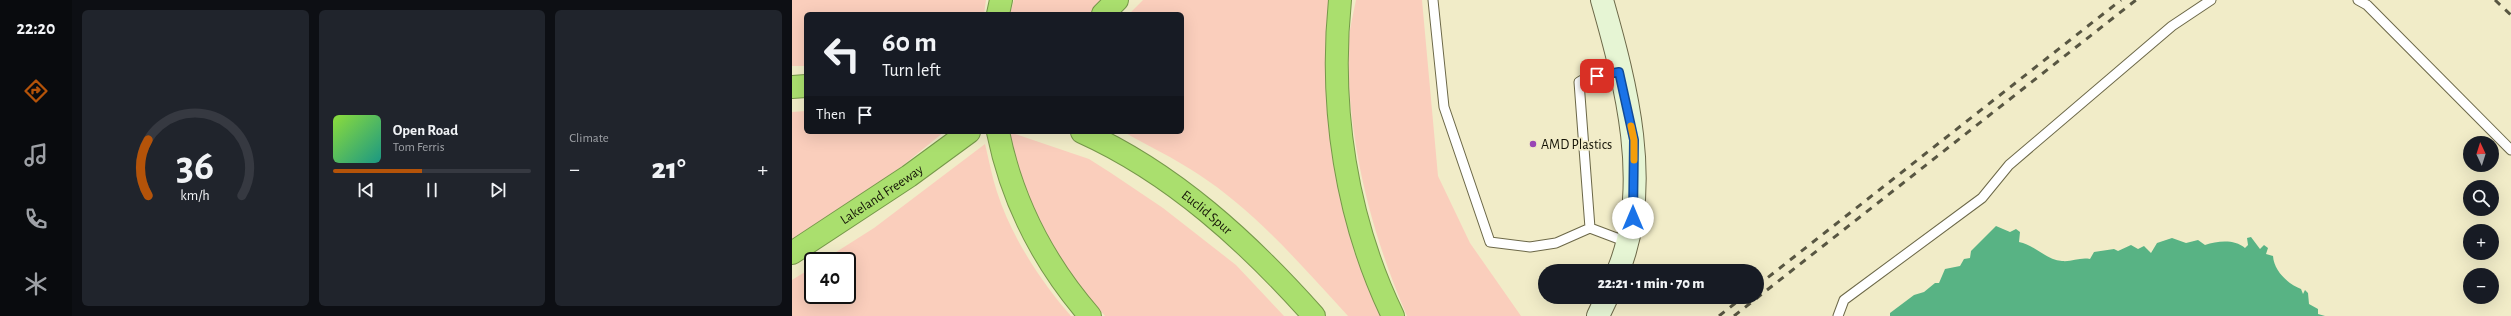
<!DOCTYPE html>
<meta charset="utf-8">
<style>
:root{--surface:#171b24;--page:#20242c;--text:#f1f3f6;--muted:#9ea1a6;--line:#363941;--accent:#b45309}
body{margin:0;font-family:"Alegreya Sans",sans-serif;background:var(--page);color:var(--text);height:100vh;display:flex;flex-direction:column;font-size:15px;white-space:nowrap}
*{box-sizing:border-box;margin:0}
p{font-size:13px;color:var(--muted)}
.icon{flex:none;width:22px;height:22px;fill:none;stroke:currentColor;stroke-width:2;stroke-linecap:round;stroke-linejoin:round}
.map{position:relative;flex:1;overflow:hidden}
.panel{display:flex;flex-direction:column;gap:10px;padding:10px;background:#0d0f14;width:720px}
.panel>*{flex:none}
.banner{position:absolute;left:12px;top:12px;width:380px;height:122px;border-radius:6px;box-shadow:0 4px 16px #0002;background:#171b24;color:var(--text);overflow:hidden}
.needle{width:26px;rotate:356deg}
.controls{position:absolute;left:1671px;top:136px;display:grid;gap:8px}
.controls a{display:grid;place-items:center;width:36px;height:36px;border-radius:50%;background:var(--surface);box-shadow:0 4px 16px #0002;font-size:20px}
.speed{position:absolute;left:12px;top:252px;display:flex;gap:8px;font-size:20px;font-weight:700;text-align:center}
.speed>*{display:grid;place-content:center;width:52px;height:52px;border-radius:50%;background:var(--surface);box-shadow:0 4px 16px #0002;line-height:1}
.speed .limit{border:2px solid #111;border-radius:6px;background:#fff;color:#111}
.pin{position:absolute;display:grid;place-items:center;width:34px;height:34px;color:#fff;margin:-17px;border-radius:8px;box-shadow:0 2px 6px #0006}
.me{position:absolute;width:44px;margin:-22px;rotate:0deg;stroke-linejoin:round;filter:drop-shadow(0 0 3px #0008)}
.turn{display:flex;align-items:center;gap:14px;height:84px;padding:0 12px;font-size:18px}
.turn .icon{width:52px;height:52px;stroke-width:2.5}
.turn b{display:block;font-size:28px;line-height:34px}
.then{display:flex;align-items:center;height:38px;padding:0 12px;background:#0003;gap:8px;font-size:15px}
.big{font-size:30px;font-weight:800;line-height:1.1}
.panel .card{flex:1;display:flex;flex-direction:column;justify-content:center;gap:6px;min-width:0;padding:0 14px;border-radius:6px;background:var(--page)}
.panel .dial{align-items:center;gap:0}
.dial svg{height:104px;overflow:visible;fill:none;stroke:var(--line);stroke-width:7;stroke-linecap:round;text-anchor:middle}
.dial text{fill:var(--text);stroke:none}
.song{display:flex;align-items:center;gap:12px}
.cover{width:48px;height:48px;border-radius:6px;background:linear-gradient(135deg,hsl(90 70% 55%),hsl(170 70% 35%))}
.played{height:4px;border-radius:2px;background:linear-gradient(90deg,var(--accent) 45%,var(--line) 45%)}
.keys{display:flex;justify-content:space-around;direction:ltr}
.heat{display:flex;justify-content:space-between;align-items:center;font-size:22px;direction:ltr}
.panel .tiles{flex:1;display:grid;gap:10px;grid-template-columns:repeat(3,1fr)}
.trip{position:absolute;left:746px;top:264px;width:226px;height:40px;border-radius:20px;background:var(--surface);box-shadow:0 4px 16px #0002;font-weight:800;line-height:40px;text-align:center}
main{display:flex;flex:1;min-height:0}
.menu{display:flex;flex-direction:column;width:72px;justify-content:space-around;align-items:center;background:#090b0e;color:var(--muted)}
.menu .icon{width:28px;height:28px}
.menu .selected{color:var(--accent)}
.menu b{font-size:18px;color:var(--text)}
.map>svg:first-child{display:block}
.green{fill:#facebc}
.water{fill:#58b384}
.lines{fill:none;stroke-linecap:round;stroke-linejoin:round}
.lane-casing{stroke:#6c6848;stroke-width:11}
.secondary-casing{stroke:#6c6848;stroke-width:24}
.highway-casing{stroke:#76984a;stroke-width:24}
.lane{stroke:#fff;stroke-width:9}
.secondary{stroke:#e6f5d4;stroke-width:22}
.highway{stroke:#aadf6e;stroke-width:22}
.rail{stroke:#585642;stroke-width:3;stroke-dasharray:7 7;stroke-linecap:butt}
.route-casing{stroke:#114b97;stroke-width:10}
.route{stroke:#1a73e8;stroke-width:7}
.slow{stroke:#f59e0b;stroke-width:7}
.poi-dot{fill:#9946b5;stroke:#f1ecc8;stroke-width:1.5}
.labels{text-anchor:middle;stroke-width:3.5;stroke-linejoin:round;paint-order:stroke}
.poi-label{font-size:14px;fill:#141306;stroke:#f1ecc8;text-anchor:start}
.street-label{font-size:14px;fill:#141306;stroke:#f1ecc8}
</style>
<main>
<nav class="menu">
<b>22:20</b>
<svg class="icon selected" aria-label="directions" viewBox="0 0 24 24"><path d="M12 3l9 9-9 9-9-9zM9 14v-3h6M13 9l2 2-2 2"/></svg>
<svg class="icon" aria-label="music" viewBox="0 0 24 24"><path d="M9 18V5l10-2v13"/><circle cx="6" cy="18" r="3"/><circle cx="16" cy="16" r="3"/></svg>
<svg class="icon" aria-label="phone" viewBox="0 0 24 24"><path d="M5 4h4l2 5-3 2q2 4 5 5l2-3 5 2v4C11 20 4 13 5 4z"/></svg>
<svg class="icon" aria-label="climate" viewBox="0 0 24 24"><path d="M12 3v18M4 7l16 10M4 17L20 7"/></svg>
</nav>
<section class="panel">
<div class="tiles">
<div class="card dial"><svg viewBox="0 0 100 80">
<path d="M14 69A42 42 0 1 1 86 69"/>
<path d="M14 69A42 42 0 0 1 14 26" stroke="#b45309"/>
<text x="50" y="56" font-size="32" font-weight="700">36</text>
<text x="50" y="72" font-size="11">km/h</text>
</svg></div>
<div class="card">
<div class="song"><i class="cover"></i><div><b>Open Road</b><p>Tom Ferris</p></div></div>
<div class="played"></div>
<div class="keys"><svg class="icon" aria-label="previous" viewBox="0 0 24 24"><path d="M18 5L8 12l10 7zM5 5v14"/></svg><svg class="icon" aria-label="pause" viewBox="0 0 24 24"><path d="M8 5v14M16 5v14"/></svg><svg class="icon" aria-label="next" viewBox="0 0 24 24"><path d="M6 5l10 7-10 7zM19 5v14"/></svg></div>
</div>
<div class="card"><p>Climate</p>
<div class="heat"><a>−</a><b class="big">21°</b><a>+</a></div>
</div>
</div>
</section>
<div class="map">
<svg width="1719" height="316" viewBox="0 0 1719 316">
<rect width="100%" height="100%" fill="#f1ecc8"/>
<!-- green -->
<path class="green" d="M0,0H194L192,14H14V66H0Z
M222,0H315L300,14H218Z
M351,0H539L554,209L562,252L592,316H556C510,266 463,211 406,174C382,158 356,146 332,132H390V14H337Z
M564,0H630L646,176L678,243L729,316H615C579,233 556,142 556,51C556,34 561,16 564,0Z
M14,111V132H152L109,167L0,241V112Z
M217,132L297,159L319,173L371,208L444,265L492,316H313C300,301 284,286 273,270C246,234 227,175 217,132Z
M193,144C197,160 200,177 205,192C219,236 249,282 279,316H0V280L21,267V295H55V261H30L82,228Z"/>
<!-- water -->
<path class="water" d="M1204,226L1218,232L1224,229L1228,232L1227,242C1243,245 1254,260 1270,261C1280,262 1288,257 1298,259L1302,252L1322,249L1326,251L1339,245L1346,249L1352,246L1359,253L1365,243L1380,238L1394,243L1406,240L1413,245C1426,241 1442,239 1453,248L1456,245L1455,238L1459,237L1468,249L1472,245L1476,248L1474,254L1481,256C1482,271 1496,284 1509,289L1511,294L1513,290L1516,293L1517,304L1526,309V314L1533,316H1098V313L1122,295L1132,292L1143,283H1147L1153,269L1168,266L1172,259L1178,258L1179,251Z"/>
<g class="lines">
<!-- lane casing -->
<g class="lane-casing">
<path id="lane" d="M641,0L652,107L698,242L738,247L764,243L798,228
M1566,0L1575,5L1719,150
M827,72L794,78L787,82L798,228L835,242
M1046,316L1052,300L1190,198L1217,165L1380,26L1419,0"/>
</g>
<!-- secondary casing -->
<g class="secondary-casing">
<path id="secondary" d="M810,0C834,84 861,187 826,271
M806,316L815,297"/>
</g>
<!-- highway casing -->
<g class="highway-casing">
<g id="highway">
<path d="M548,0C537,107 554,219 601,316"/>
<path d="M206,14L209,0"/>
<path d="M311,14L325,0"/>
<path d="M0,87L14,86"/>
<path d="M206,132C220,201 252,263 298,316"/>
<path id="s1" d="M290,132C381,173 456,242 522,316"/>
<path id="s2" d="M0,253L117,176L177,132"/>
</g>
</g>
<!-- lane -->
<use href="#lane" class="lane"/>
<!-- secondary -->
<use href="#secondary" class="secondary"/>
<!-- highway -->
<use href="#highway" class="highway"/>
<!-- rail -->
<path class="rail" d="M1703,0L1719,15
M965,286L1329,0
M927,316L951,297
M942,316L1344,0"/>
</g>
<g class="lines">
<!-- route casing -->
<g class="route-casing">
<path id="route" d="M805,76L827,72L842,140L841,218"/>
</g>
<!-- route -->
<use href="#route" class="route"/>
<!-- slow -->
<path class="slow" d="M839,126L842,140V160"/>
</g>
<!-- markers -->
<circle class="poi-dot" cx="741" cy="144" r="4"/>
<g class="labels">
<!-- poi labels -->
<g class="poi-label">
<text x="749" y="149">AMD Plastics</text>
</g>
<!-- street labels -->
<g class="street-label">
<text dy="5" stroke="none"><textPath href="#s2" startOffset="107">Lakeland Freeway</textPath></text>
<text dy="5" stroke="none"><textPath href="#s1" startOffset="149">Euclid Spur</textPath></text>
</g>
</g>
</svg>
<div class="controls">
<a><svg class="needle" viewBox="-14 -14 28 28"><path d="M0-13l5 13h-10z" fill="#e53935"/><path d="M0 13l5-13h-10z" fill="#9ea1a6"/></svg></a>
<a><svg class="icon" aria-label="search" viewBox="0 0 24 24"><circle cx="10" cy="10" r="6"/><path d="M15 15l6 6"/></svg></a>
<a>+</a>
<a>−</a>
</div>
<div class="speed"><div class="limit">40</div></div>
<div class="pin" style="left:805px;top:76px;background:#d93025"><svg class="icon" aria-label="arrive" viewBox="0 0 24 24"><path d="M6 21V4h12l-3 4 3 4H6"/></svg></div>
<svg class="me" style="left:841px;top:218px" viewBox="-20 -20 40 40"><circle r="19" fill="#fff"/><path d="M0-13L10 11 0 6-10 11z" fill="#1a73e8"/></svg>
<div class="trip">22:21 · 1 min · 70 m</div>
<div class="banner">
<div class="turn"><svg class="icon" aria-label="left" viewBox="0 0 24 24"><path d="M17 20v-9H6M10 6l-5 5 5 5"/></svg><div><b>60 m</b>Turn left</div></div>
<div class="then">Then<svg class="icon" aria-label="arrive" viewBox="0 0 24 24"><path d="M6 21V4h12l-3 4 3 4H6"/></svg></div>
</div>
</div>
</main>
